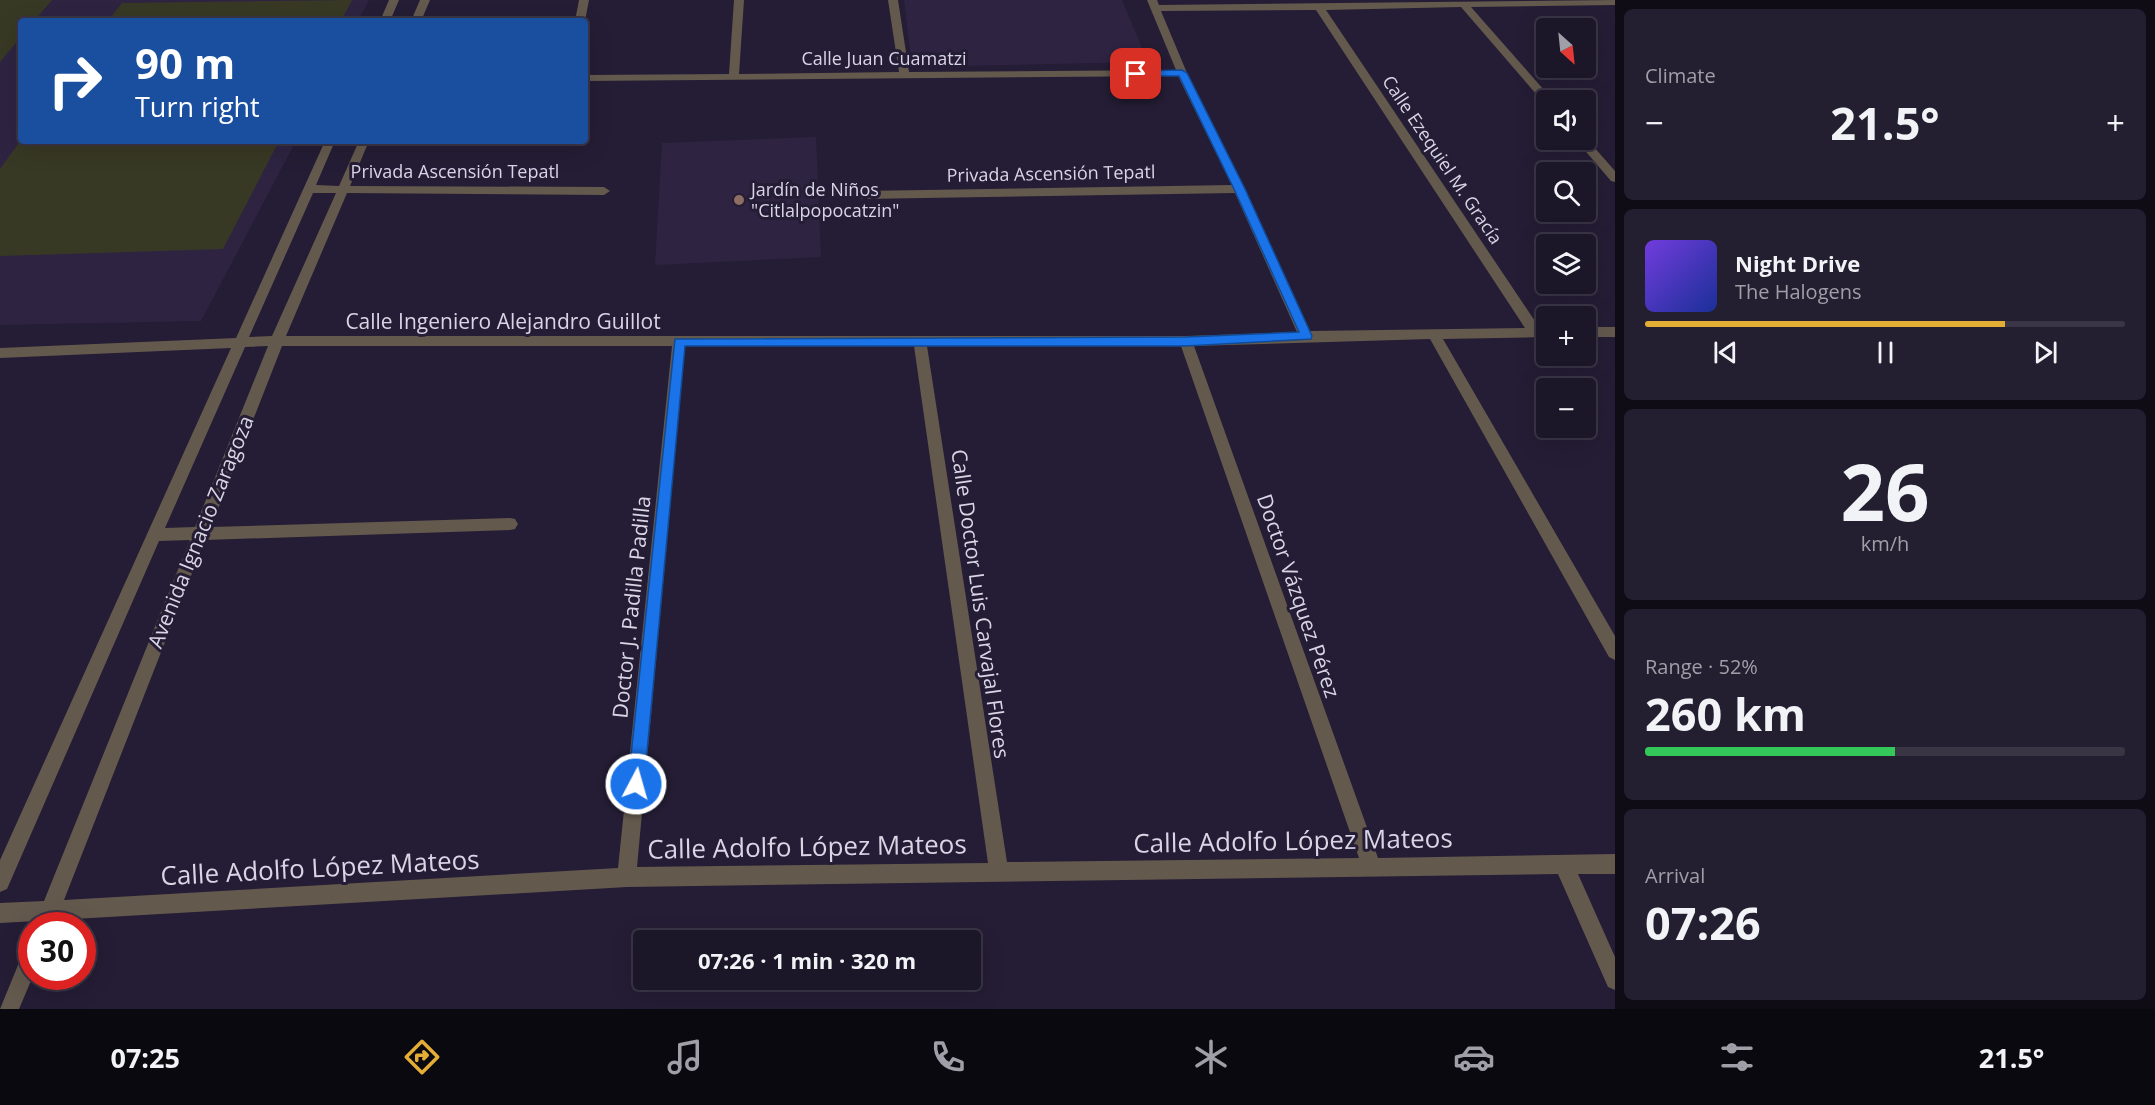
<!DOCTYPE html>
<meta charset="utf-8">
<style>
:root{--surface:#1b1628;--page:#241f30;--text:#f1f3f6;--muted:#a09fa8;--line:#393545;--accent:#e4ae35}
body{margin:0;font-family:"Open Sans",sans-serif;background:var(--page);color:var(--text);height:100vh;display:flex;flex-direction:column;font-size:22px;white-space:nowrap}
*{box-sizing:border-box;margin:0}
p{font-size:20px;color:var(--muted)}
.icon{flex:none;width:33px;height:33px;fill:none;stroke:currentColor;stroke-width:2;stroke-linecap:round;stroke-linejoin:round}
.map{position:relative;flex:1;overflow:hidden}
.sheet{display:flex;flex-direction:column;gap:9px;padding:9px;background:#0f0c16;width:540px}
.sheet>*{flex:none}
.top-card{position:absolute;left:18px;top:18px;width:570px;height:126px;border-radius:6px;box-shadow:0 6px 24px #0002,0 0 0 2px var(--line);background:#1a4fa0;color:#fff;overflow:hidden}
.needle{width:39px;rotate:153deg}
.fabs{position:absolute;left:1536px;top:18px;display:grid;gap:12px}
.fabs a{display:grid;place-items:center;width:60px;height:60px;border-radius:6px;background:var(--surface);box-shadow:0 6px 24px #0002,0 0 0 2px var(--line);font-size:30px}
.speed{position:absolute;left:18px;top:912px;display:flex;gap:12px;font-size:30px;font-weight:700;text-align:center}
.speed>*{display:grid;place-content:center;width:78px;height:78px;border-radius:50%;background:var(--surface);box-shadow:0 6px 24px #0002,0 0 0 2px var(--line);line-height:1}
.speed .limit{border:9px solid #d22;background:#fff;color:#111}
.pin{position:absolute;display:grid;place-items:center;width:51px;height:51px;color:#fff;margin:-26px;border-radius:12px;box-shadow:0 3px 9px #0006}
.me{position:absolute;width:66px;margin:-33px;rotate:6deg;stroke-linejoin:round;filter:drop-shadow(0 0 4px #0008)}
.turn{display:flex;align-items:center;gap:21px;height:126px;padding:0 18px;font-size:27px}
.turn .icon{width:78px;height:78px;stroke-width:2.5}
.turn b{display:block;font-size:42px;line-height:51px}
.big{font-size:45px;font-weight:700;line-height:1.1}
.sheet .tile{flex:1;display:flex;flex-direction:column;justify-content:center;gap:9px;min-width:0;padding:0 21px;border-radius:9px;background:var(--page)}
.sheet .dial{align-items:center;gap:0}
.dial b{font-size:78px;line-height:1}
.song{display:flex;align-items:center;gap:18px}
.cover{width:72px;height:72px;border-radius:9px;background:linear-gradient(135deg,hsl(260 70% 55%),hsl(230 70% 35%))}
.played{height:6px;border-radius:3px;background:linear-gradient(90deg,var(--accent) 75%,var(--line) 75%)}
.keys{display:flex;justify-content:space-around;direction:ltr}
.heat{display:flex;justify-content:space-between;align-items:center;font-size:33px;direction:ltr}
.charge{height:9px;border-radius:4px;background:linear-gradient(90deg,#34c759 52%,var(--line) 0)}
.trip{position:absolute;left:633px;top:930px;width:348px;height:60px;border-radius:6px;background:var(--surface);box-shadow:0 6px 24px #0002,0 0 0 2px var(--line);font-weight:700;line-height:60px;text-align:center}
.tab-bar{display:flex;height:96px;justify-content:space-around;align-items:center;background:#0b0910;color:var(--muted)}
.tab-bar .icon{width:42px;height:42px}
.tab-bar .on{color:var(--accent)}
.tab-bar b{font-size:27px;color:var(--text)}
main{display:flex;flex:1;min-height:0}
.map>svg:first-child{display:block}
.built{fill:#2e2442}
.green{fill:#383924}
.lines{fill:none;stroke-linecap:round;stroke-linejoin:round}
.minor{fill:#64594d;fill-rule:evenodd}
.route{fill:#1a73e8;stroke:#114b97;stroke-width:1.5}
.education-dot{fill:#8d6e63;stroke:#241d35;stroke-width:2}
.labels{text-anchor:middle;stroke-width:6;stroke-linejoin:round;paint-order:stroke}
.far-street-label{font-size:18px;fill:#d9d5e5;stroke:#241d35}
.far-poi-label{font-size:18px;fill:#d9d5e5;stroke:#241d35;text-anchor:start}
.street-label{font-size:21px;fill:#d9d5e5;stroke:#241d35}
.near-street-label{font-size:26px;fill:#d9d5e5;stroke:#241d35}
</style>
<main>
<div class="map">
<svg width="1615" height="1009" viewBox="0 0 1615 1009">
<rect width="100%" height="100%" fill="#241d35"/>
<!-- built -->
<path class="built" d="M0,0H369L358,21H21V141H296L201,321L0,325Z
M904,0H1122L1148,62L912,67Z
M816,137L821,257L655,265L662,143Z"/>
<!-- green -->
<path class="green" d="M0,0H52L34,21H21V37L0,62Z
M352,0L341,21H108L122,3Z
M21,140V141H279L223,249L0,256V169Z"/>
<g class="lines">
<!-- minor -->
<path class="minor" d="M389,0H399L390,21H380Z
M420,0H430L421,21H411Z
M579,0H589L585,21H575Z
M734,0H744L739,74L899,72L888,0H898L909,72L1176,70L1147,0H1157L1159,5L1615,0V5L1471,7L1551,98L1552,100H1546V103L1543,102L1461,7L1326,10L1539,327H1546V337L1443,339L1615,636V660L1609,657L1430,339L1194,346L1378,858L1615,854V874H1578L1615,957V990L1608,987L1558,874L627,887L56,920L54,926H34L36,921L0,923V903L44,901L190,540L159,541L7,889L0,892V860L231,348L0,358V348L236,338L325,141H335L316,185L339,186L359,141H369L350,186L604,187L610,191L604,195L347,193L286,336H1186L1297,332L1235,193L862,199L856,195L862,191L1232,185L1178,76L585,81V75L729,74ZM1316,10L1525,328L1310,331L1245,189L1187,73L1161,11ZM313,193H336L272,336L249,337ZM268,346L195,527L165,528L245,347ZM282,346H672L618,868L64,900L205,540L510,530L515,529L518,524L515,519L510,518L211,527ZM685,346H914L988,863L637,867ZM927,346H1181L1359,858L1007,862Z
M1586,138L1615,171V182L1611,181L1576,140Z
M1586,327H1615V337H1586Z
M32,945L33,976L19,1009H0L25,948Z"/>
</g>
<!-- route -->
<path class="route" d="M1182,70L1187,73L1245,189L1312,336L1311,339L1186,346H685L644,784L642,789L636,792L630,789L628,784L675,339L1186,337L1299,332L1234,189L1179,76H1136L1131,74L1136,71Z"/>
<!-- markers -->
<circle class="education-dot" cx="739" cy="200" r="6"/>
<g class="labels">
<!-- far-street labels -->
<g class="far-street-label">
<text x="884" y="65">Calle Juan Cuamatzi</text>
<text transform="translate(1442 160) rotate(56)" y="6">Calle Ezequiel M. Gracía</text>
<text x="455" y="178">Privada Ascensión Tepatl</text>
<text transform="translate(1051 174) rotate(-1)" y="6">Privada Ascensión Tepatl</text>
</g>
<!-- far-poi labels -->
<g class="far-poi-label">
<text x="751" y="196">Jardín de Niños<tspan x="751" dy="21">"Citlalpopocatzin"</tspan></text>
</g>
<!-- street labels -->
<g class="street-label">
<text x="503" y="329">Calle Ingeniero Alejandro Guillot</text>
<text transform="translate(201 532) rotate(-68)" y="7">Avenida Ignacio Zaragoza</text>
<text transform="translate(1298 596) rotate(71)" y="7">Doctor Vázquez Pérez</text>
<text transform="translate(980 604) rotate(82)" y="7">Calle Doctor Luis Carvajal Flores</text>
<text transform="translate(632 607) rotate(-84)" y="7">Doctor J. Padilla Padilla</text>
</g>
<!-- near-street labels -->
<g class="near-street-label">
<text transform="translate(1293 841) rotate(-1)" y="9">Calle Adolfo López Mateos</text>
<text transform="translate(807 847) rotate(-1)" y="9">Calle Adolfo López Mateos</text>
<text transform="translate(320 868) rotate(-3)" y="9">Calle Adolfo López Mateos</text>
</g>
</g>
</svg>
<div class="fabs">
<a><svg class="needle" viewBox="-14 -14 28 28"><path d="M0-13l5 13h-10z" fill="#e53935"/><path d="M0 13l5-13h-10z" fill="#a09fa8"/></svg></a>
<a><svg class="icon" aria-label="sound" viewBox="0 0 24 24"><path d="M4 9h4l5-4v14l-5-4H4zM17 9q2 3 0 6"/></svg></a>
<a><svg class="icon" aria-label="search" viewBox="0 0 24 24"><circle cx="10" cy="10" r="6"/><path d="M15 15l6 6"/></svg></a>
<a><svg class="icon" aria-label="layers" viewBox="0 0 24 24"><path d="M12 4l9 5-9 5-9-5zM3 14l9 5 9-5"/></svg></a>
<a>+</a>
<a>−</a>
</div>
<div class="speed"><div class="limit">30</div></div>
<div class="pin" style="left:1136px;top:74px;background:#d93025"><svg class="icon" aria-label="arrive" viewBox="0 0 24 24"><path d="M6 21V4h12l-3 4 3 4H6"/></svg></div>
<svg class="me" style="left:636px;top:784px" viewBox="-20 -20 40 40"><circle r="17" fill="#1a73e8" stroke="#fff" stroke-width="3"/><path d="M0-11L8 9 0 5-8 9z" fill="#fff"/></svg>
<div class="trip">07:26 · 1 min · 320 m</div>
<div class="top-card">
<div class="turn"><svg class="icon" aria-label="right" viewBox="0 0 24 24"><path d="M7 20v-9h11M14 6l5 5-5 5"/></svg><div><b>90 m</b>Turn right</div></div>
</div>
</div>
<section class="sheet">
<div class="tile"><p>Climate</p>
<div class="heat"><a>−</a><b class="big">21.5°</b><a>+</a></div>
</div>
<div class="tile">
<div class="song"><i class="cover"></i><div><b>Night Drive</b><p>The Halogens</p></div></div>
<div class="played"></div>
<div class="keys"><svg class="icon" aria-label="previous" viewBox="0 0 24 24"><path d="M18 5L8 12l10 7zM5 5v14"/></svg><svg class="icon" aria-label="pause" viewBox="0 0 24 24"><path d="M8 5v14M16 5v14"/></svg><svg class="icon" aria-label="next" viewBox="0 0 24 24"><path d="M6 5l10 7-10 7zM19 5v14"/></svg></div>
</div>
<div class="tile dial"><b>26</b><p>km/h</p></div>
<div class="tile"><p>Range · 52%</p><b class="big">260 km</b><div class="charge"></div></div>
<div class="tile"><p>Arrival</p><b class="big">07:26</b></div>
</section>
</main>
<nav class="tab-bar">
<b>07:25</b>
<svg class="icon on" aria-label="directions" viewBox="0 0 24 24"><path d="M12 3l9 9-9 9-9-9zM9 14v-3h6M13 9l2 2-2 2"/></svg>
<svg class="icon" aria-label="music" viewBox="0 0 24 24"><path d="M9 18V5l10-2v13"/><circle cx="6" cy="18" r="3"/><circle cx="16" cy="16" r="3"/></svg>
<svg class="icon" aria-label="phone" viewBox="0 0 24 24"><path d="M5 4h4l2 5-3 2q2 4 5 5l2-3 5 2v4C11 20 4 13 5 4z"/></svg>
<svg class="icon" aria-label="climate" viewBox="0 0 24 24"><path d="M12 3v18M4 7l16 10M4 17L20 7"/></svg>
<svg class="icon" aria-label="car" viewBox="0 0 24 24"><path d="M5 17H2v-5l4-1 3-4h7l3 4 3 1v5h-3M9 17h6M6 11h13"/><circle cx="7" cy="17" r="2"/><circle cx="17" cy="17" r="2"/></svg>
<svg class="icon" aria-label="filters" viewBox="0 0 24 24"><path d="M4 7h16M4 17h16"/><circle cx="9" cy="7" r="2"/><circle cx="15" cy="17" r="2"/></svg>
<b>21.5°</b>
</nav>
